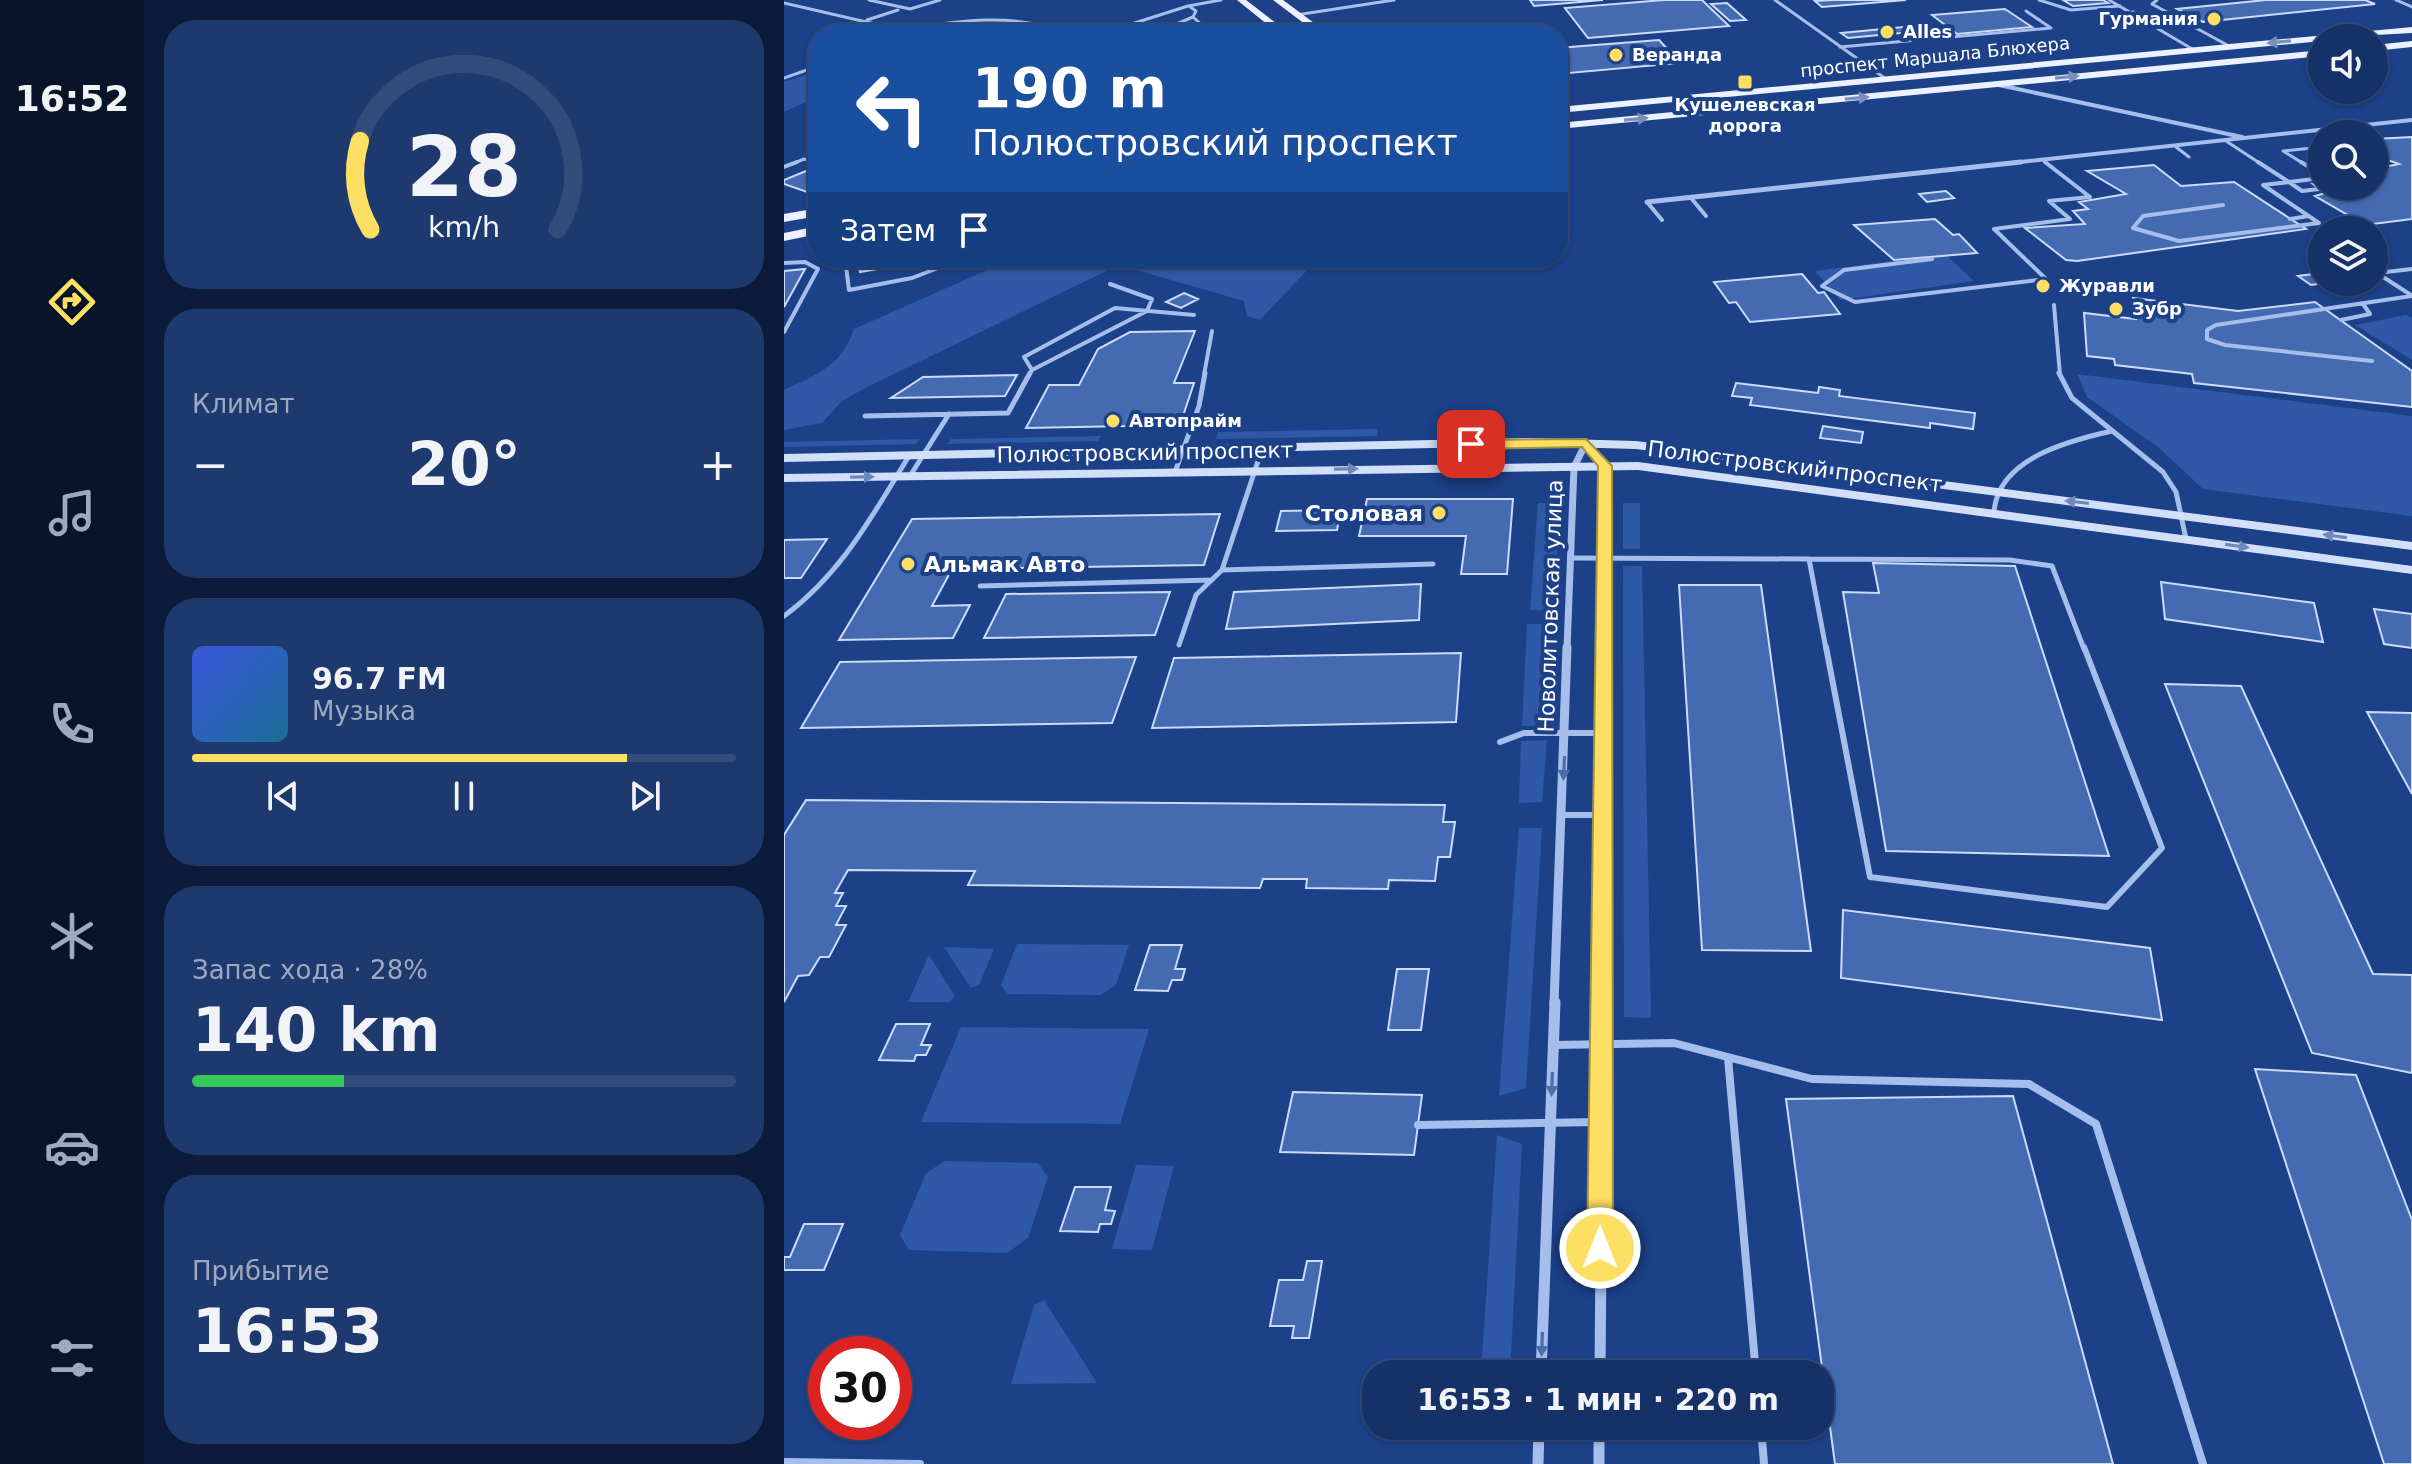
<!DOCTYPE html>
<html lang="ru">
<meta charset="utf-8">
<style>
:root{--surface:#153167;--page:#1e396d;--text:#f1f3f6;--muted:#9da9c0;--line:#344c7b;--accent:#fde063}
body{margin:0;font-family:"DejaVu Sans",sans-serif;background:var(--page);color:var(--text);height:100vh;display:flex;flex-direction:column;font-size:30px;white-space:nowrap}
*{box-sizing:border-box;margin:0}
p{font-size:26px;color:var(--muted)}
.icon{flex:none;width:44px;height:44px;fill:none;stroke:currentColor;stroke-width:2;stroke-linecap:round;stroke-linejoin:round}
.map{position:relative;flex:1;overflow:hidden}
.drawer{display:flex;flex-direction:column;gap:20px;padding:20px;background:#0c1b39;width:640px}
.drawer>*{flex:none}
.banner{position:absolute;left:24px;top:24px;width:760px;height:244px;border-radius:32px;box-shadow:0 2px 6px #0004,0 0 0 2px var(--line);background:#1a4fa0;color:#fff;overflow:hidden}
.controls{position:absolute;left:1524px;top:24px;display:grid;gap:16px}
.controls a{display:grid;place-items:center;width:80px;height:80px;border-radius:50%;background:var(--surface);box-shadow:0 2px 6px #0004,0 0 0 2px var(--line);font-size:40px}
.speed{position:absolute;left:24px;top:1336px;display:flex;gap:16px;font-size:40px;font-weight:700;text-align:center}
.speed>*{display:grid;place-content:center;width:104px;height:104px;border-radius:50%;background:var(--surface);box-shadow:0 2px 6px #0004,0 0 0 2px var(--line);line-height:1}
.speed .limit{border:12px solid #d22;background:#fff;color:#111}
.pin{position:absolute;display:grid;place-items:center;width:68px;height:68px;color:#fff;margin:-34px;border-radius:16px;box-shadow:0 4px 12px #0006}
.me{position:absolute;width:88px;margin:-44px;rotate:0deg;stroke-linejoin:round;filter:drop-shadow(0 0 6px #0008)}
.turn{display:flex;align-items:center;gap:28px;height:168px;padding:0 32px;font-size:36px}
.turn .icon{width:104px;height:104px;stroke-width:2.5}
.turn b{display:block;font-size:56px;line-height:68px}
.then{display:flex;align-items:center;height:76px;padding:0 32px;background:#0003;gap:16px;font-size:30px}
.big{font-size:60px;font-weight:600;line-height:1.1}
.drawer .card{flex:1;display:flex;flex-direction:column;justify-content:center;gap:12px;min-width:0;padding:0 28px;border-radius:32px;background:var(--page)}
.drawer .dial{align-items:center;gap:0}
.dial svg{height:208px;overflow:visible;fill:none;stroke:var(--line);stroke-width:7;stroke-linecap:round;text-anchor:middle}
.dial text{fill:var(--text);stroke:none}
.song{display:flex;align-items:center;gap:24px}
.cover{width:96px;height:96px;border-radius:12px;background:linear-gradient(135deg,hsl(230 70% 55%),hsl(200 70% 35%))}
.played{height:8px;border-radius:4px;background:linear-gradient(90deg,var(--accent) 80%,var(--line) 80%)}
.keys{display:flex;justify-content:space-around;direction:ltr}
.heat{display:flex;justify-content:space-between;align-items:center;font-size:44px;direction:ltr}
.charge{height:12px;border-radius:6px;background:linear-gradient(90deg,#34c759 28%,var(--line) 0)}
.trip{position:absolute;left:578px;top:1360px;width:472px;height:80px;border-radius:32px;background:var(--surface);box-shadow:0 2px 6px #0004,0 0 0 2px var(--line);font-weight:600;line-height:80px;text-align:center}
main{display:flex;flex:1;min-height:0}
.tabs{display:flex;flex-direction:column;width:144px;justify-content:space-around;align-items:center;background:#081429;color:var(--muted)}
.tabs .icon{width:56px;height:56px}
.tabs .current{color:var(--accent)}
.tabs b{font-size:36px;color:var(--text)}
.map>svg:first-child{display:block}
.green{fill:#2f59a7}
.building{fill:#446ab2;stroke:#cbdbf9;stroke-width:2}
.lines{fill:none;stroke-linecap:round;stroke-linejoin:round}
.service-far4{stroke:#a6beec;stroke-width:3}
.service-far3{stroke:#a6beec;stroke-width:4}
.service-far2{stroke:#a6beec;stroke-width:5}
.service-far1{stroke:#a6beec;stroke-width:6}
.service{stroke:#a6beec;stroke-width:8}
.minor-far4{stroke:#a6beec;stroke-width:4}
.minor-far3{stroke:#a6beec;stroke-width:5}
.minor-far2{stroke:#a6beec;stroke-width:7}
.minor-far1{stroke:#a6beec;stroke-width:9}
.minor{stroke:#a6beec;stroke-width:11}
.secondary{fill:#d2dff9;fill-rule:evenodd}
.primary{fill:#ebf1ff;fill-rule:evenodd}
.oneway{fill:#7990be}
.oneway2{fill:#6e88bb}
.oneway3{fill:#4c6dac}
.route{fill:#fde063;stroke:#a49240;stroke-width:2}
.poi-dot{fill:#fde063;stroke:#1c4189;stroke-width:3}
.labels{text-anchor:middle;stroke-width:8;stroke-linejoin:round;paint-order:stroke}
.far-poi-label{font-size:18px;font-weight:bold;fill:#fff;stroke:#1c4189;text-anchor:start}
.far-street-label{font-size:18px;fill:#fff;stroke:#1c4189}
.street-label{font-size:22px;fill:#fff;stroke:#1c4189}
.poi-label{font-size:22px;font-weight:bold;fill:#fff;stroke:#1c4189;text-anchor:end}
</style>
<main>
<nav class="tabs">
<b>16:52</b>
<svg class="icon current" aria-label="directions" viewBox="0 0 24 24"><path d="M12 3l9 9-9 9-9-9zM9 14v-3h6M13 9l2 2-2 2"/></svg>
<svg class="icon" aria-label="music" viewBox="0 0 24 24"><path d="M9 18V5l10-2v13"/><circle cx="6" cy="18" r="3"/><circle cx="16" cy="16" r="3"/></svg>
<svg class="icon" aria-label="phone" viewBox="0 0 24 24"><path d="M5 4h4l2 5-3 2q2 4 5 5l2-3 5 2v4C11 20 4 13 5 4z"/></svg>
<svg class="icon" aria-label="climate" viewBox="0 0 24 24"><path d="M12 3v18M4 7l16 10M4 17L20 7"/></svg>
<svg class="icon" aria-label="car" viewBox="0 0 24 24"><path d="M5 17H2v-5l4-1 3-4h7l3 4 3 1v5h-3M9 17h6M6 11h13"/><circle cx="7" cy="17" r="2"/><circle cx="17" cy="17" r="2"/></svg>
<svg class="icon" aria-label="filters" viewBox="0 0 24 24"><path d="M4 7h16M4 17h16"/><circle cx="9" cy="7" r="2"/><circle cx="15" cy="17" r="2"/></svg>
</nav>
<section class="drawer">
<div class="card dial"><svg viewBox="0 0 100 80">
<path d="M14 69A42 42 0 1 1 86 69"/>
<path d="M14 69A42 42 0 0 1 10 35" stroke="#fde063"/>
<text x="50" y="56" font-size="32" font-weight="700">28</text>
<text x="50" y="72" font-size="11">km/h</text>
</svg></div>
<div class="card"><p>Климат</p>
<div class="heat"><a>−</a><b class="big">20°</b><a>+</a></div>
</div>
<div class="card">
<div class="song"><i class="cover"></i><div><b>96.7 FM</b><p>Музыка</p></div></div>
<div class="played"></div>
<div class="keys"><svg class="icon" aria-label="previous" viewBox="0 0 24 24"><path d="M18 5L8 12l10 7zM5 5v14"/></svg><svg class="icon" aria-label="pause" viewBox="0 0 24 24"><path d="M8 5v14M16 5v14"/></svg><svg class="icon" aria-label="next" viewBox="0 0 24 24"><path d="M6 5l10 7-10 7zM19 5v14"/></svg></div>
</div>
<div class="card"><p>Запас хода · 28%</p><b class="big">140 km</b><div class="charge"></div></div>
<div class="card"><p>Прибытие</p><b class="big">16:53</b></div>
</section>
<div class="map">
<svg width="1628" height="1464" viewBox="0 0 1628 1464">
<rect width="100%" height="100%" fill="#1c4189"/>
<!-- green -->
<path class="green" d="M34,71V96L0,112V82Z
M1161,254L1190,281L1056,300L1031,271Z
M230,258H588L529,264L476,320L463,316L460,301L335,265L83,387L58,401L38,423L0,430V390C32,375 59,365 70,329Z
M1622,315L1628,318V360L1571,325Z
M1293,374L1628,416V516L1419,489L1374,447L1303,397Z
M594,429L593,436L432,439L434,432Z
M317,436L314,441L163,444L167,439Z
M136,439L132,444L0,447V442Z
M754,503H776L770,611L746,610Z
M839,503H856V549H839Z
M839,566H858L867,1018L840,1017Z
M743,624H769L766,726H738Z
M763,740L758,802L735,803L737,741Z
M735,828H758L742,1088L715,1096Z
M233,944L345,945L332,985L317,995L224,994L217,985Z
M160,947L210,949L195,985L187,988Z
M145,955L171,996L166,1002H124Z
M177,1027L356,1029H365L336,1124L137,1122Z
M713,1135L738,1144L726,1374H697Z
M161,1161L254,1163L264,1177L244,1238L223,1253L125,1250L116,1235L142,1173Z
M352,1165L390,1166L368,1250L328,1249Z
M260,1300L313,1383L227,1384L250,1305Z"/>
<!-- building -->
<path class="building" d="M746,0H819L750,6Z
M880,0H918L945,26L804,38L781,8Z
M1049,0H1122L1038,7L1031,1Z
M1279,0H1319L1324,3L1289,6Z
M1482,0H1581L1591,4L1419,22L1393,9Z
M943,3L962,20L946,21L927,4Z
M1221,9L1248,27L1173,34L1148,15Z
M1141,25L1149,30L1064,38L1057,33Z
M875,40L896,63L774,74V48Z
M1628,137V219L1581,225L1531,196L1541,193L1529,184L1590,186V169L1615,164L1590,155V139Z
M1370,165L1397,186L1450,182L1522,229L1293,261L1282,260L1241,228L1301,224L1289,211L1304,209L1295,202L1342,194L1303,171Z
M34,166V187L23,192L0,184V180Z
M1162,191L1170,198L1143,202L1135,194Z
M1151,219L1169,235L1175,234L1193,253L1110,260L1070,225Z
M74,258H133V262L76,272Z
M21,269L0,307V271Z
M1538,273V282H1549L1527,285L1514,276Z
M1018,274L1034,293L1040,292L1056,314L966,322L952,302L945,303L930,282Z
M400,293L414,299L397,308L382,302Z
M1349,298L1454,311L1531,302L1628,371V407L1410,383L1408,374L1331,365L1330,359L1303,356L1300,313L1352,319Z
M411,331L390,383H410L396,425L242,428L265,385H295L314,349L346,332Z
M233,375L221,396L107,398L139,377Z
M952,383L1034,393L1035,387L1056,390L1055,396L1191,413L1189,429L1146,423V428L966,405L968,398L948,396Z
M1039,426L1079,432L1077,443L1036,438Z
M583,499H729L723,574H677L682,536H575Z
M557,510L553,530L492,531L497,511Z
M436,514L420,565L168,569L148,606L186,605L169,638L55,640L128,519Z
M43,539L17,578H0V540Z
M1089,563L1231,566L1325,856L1102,851L1059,592L1095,593Z
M1377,582L1530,603L1539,642L1381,619Z
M637,584L635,620L442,629L450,592Z
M895,585H977L1027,951L918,950Z
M386,592L371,635L200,638L222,594Z
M1590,609L1628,614V648L1600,644Z
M677,653L672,722L368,728L390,658Z
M352,657L328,723L17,728L56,662Z
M1381,684L1457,686L1589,974L1628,975V1073L1528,1053Z
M1583,712L1628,713V794Z
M22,800L661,805L659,822H671L666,857H654L651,881L605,880L604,889L522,888L523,879H479L476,888L184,885L191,871L64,870L51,893H59L52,906H62L52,925H62L45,957H36L25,975L14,976L0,1002V835Z
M1059,910L1366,948L1378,1020L1057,978Z
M366,945H398L391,969H401L398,980H388L384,991L351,990Z
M613,969H645L637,1030H604Z
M112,1024H146L137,1045H147L142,1055H132L130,1061L95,1060Z
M1471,1069L1572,1075L1628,1220V1464H1600Z
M509,1092L638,1095L630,1155L496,1152Z
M1229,1096L1329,1464H1051L1002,1099Z
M291,1187H327L321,1210L331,1211L327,1224H316L314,1232L276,1231Z
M20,1224H59L40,1270H0V1257H6Z
M523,1261H538L525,1338H508L510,1326H486L488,1315L495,1280H519Z"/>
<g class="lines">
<!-- service-far4 -->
<path class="service-far4" d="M85,0L126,9L156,0
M991,0L1102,79
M1255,0L1287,10L1336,6
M1325,0L1410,50
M1373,0L1368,4L1445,46
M1612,0L1628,7
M0,3L117,30L119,34
M405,6L412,11L409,17L428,34
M1348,12L1388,16
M512,15L610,0
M83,20L114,10
M117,30C176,20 230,12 287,34
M316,34L404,6L437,0
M369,34L409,17
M1056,47L1267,28L1242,11
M0,78L34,66
M1442,141L1477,164
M1392,147L1405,157
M1260,161L1264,164
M8,164L20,159L34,164
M1520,164L1499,151L1538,147"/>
<!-- service-far3 -->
<path class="service-far3" d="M28,162L34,164
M1474,162L1505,182L1538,178
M1517,162L1538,175
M0,167L13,162
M907,198L922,216
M863,202L878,220
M1439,205L1359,216L1349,228L1395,241L1535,223L1479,185L1505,182L1518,191L1535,189
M1506,219L1525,216
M21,233L34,238
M61,258L65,290L128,278L180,258
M1148,259L1060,270L1038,286L1071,302L1262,279L1210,229L1286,219L1265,201L1306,197L1261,162
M0,263L21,262L34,269L0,332
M1593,273L1627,295
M1593,273L1628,269
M1270,305L1276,375
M1557,320L1586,314L1579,304
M1588,361L1441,345L1423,339V330L1432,325L1628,296
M248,370L240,357L331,308L410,315
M245,375L248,370L363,311L368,299L326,284
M420,375L428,331"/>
<!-- service-far2 -->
<path class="service-far2" d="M1275,373L1288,398L1379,472L1392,492L1402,539
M81,416L224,413L246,373
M391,472L415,406L421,373
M126,476L165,414
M1210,512C1214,459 1283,441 1328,431
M789,558L1025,559
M1025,559L1226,560L1268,566L1300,649
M1025,559L1042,649
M438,570L649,564
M196,586L428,580
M0,616C58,573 88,516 125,456
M395,645L412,595L438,570L478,449"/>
<!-- service-far1 -->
<path class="service-far1" d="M1042,647L1086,877L1323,907L1378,848L1300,647
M716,742L740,733H820
M778,815H819"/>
<!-- service -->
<path class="service" d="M769,1045L890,1043L1028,1079L1245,1084L1312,1124L1419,1464
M944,1058L972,1374
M634,1125L816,1122
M977,1426L980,1464
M0,1462L136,1464"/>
<!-- minor-far4 -->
<path class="minor-far4" d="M1210,84L1458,137
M1218,164L1628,120"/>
<!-- minor-far3 -->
<path class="minor-far3" d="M863,202L1237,162"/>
<!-- minor-far2 -->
<path class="minor-far2" d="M783,649L790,467L802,443L821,466V649"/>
<!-- minor-far1 -->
<path class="minor-far1" d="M770,1004L783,647
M819,1004L821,647"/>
<!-- minor -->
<path class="minor" d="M757,1374L771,1002
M816,1374L819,1002
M815,1426V1464
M754,1464L755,1426"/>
<!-- secondary -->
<path class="secondary" d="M744,438L852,441L1628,542V550L852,449L744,446L0,462V454Z
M854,462L1628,566V574L854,470L0,482V474Z"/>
<!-- primary -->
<path class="primary" d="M453,0H462L506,34H495Z
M489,0H499L545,34H534Z
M1628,27V33L1538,38V41L774,113V107Z
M1628,41V47L1590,51V45Z
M1538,50V56L774,129V123Z
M34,208V216L0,222V214Z
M34,226V234L0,241V233Z"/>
</g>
<!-- one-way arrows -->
<defs><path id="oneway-solid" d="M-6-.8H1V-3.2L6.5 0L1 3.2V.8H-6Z" transform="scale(2)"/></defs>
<g class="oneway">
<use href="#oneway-solid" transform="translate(1495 42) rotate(175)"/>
<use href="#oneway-solid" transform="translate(1283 77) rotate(-5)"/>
<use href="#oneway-solid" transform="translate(1073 98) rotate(-5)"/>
<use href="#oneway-solid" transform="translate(852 119) rotate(-5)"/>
</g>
<g class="oneway2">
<use href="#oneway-solid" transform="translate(562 469) rotate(-1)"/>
<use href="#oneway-solid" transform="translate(78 477) rotate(-1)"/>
<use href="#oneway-solid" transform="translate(1293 502) rotate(-173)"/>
<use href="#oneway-solid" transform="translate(1551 536) rotate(-172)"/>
<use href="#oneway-solid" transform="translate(1453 546) rotate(8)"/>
</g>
<g class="oneway3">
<use href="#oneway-solid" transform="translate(780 768) rotate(93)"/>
<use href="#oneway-solid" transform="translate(768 1084) rotate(92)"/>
<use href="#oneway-solid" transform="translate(758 1344) rotate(92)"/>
</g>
<!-- route -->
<path class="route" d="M802,439L828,466L829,1248L825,1257L816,1261L807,1257L803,1248L814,466L798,447L687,449L680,444L687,440Z"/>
<!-- markers -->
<g class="poi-dot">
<circle cx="1430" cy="19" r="8"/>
<circle cx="1103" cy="32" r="8"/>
<circle cx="832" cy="55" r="8"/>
<rect x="953" y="74" width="16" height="16" rx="4"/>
<circle cx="1259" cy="286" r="8"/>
<circle cx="1332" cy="309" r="8"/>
<circle cx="329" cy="421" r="8"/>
<circle cx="655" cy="513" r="8"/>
<circle cx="124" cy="564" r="8"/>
</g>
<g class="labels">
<!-- far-poi labels -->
<g class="far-poi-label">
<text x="1414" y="25" text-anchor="end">Гурмания</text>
<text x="1119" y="38">Alles</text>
<text x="848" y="61">Веранда</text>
<text x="961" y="111" text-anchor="middle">Кушелевская<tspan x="961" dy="21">дорога</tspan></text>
<text x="1275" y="292">Журавли</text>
<text x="1348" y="315">Зубр</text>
<text x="345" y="427">Автопрайм</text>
</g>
<!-- far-street labels -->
<g class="far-street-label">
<text transform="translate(1151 57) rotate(-6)" y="6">проспект Маршала Блюхера</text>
</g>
<!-- street labels -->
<g class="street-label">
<text transform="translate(361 452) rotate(-1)" y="8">Полюстровский проспект</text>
<text transform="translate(1011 466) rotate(7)" y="8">Полюстровский проспект</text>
<text transform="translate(766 606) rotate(-88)" y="8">Новолитовская улица</text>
</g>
<!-- poi labels -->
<g class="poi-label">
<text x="639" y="521">Столовая</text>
<text x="140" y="572" text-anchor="start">Альмак Авто</text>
</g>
</g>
</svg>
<div class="controls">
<a><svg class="icon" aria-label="sound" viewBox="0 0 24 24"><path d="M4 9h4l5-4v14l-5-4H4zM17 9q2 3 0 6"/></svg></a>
<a><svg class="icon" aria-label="search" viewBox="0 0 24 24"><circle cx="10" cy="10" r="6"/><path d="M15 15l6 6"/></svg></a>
<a><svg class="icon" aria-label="layers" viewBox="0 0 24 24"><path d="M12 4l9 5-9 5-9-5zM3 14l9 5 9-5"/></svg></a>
</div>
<div class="speed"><div class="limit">30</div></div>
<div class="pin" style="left:687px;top:444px;background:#d93025"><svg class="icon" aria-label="arrive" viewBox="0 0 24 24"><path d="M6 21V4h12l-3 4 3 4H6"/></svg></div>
<svg class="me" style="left:816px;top:1248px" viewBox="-20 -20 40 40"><circle r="17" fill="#fde063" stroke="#fff" stroke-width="3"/><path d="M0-11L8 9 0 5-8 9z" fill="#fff"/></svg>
<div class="trip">16:53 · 1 мин · 220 m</div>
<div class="banner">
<div class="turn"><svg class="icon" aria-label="left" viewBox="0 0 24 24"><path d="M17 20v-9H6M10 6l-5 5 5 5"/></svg><div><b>190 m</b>Полюстровский проспект</div></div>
<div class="then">Затем<svg class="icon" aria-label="arrive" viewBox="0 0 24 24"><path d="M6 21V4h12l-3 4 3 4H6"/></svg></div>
</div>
</div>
</main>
